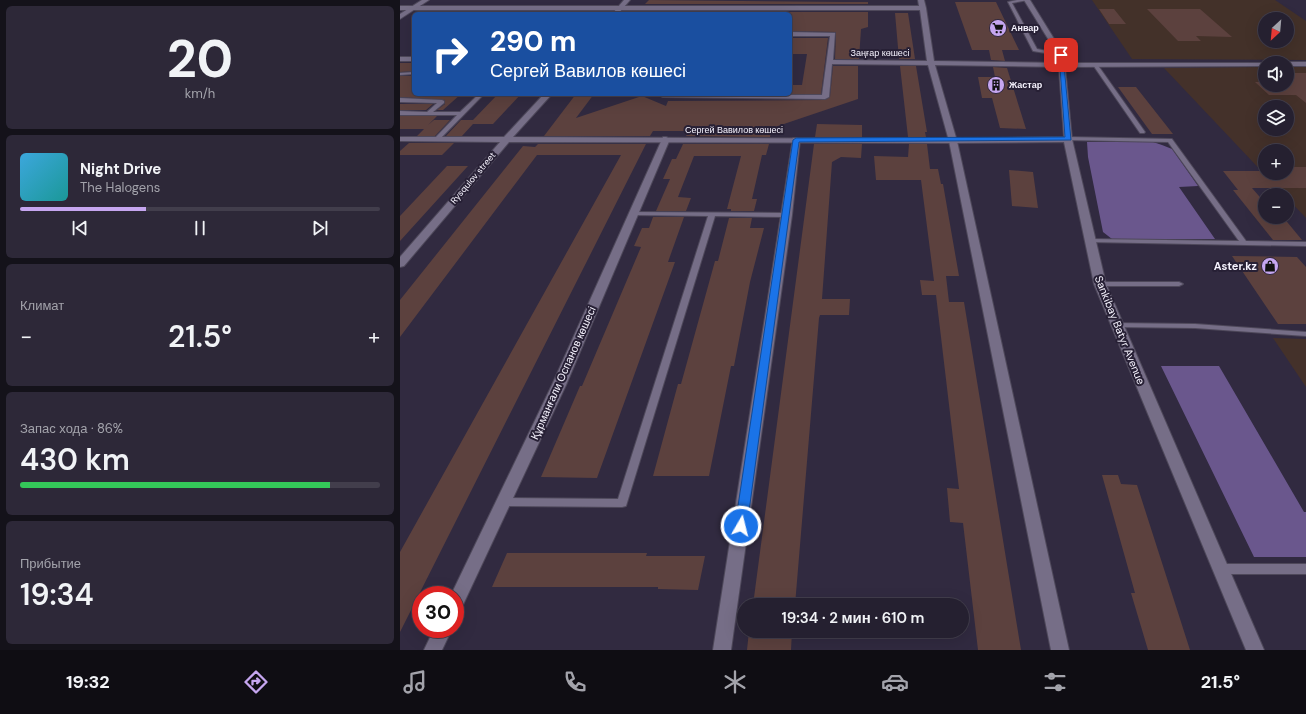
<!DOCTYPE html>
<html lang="ru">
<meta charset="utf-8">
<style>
:root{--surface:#252030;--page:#2d2838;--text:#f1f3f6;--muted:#a3a3ab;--line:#423e4c;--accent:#c6a6f0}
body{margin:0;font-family:"DM Sans",sans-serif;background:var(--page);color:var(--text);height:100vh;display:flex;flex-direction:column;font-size:15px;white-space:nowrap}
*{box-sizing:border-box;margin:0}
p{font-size:13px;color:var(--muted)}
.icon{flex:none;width:22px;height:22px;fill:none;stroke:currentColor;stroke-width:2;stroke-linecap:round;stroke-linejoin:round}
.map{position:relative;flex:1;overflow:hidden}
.drawer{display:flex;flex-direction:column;gap:6px;padding:6px;background:#14121a;width:400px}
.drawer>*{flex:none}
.hud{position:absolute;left:12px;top:12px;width:380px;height:84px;border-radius:6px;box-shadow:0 4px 16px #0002,0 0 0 1px var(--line);background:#1a4fa0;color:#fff;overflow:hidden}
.needle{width:26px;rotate:206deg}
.tools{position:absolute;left:858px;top:12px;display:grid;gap:8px}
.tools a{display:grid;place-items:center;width:36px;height:36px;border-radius:50%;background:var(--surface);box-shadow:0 4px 16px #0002,0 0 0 1px var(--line);font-size:20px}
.speed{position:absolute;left:12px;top:586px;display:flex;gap:8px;font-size:20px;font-weight:700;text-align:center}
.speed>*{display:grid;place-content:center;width:52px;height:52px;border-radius:50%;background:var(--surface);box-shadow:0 4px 16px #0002,0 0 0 1px var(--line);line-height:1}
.speed .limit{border:6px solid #d22;background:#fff;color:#111}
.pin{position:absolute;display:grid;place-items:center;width:34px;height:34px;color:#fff;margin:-17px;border-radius:8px;box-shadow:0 2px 6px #0006}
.me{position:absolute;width:44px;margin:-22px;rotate:8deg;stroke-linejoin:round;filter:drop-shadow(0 0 3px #0008)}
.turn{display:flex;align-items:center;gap:14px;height:84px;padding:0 12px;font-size:18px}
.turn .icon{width:52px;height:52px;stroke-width:2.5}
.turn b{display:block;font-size:28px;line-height:34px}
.big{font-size:30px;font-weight:600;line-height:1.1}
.drawer .tile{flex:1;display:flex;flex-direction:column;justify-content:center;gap:6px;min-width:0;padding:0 14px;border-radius:6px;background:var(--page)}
.drawer .dial{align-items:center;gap:0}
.dial b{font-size:52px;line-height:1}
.song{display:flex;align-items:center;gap:12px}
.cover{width:48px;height:48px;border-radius:6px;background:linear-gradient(135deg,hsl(200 70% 55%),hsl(180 70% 35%))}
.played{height:4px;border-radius:2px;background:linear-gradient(90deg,var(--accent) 35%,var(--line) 35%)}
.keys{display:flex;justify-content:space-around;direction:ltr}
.heat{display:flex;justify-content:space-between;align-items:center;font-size:22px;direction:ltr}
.charge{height:6px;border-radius:3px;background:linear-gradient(90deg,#34c759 86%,var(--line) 0)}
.trip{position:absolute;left:337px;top:598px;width:232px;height:40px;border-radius:20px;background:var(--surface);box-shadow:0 4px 16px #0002,0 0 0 1px var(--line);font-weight:600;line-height:40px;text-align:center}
.tabs{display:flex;height:64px;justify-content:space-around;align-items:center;background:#0f0d13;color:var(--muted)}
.tabs .icon{width:28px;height:28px}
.tabs .current{color:var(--accent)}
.tabs b{font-size:18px;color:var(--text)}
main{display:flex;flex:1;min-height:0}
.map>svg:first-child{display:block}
.commercial{fill:#44312a;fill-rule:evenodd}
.industrial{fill:#433129;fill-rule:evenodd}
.forest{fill:#6a578d}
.building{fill:#5c413e}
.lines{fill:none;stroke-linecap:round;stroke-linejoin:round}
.lane-casing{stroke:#4e485a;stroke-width:2}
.street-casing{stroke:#4e485a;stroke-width:2}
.secondary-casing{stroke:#4e485a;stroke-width:2}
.lane{fill:#766e87;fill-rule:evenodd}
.street{fill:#766e87;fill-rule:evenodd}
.secondary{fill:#766e87;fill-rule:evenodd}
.route{fill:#1a73e8;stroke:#114b97}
.labels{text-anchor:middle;stroke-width:4;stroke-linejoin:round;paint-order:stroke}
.far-poi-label{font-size:9px;font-weight:bold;fill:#f5f2fd;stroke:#272035;text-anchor:start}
.far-street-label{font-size:9px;fill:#f5f2fd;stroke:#272035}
.poi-label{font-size:11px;font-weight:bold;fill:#f5f2fd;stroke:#272035;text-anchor:end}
.street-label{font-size:11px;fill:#f5f2fd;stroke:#272035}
</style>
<main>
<section class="drawer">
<div class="tile dial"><b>20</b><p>km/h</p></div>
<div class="tile">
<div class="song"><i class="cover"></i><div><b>Night Drive</b><p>The Halogens</p></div></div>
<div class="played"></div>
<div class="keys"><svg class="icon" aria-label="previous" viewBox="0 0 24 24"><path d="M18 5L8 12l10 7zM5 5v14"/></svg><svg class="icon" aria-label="pause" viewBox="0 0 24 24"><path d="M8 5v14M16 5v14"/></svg><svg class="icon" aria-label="next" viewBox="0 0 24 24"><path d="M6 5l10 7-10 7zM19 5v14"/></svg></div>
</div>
<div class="tile"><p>Климат</p>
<div class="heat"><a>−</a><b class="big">21.5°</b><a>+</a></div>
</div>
<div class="tile"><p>Запас хода · 86%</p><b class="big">430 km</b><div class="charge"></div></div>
<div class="tile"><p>Прибытие</p><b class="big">19:34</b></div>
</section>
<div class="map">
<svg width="906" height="650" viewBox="0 0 906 650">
<rect width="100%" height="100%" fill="#312a40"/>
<!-- commercial -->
<path class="commercial" d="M865,67V85H887V67H906V218L887,198V195H884L764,68ZM865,107H887V129H865ZM865,151H887V173H865Z
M873,338L906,339V387Z"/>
<!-- industrial -->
<path class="industrial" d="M692,0H875L906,21V60L732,59ZM865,19H887V41H865Z"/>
<!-- forest -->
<path class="forest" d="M687,142H753L762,145L772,149L798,186L779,187L815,239H712L703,232L688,157Z
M761,366H819L904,512H906V557H854Z"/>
<!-- building -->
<path class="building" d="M249,0L446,2H468V4H245Z
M555,2H596L619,50H602L605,61L591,60L589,50H572Z
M699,9H714L726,24H709Z
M747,9H800L832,37L796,36L801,41H778Z
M240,12H468V27L461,29L459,59H435L436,32L390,31L392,14H238Z
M495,13H508L515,59H499Z
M390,38H428L421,94H390V85H402L407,54H390Z
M0,63H14V71L0,72Z
M433,66H458V99L372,128L370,137L286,136L289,131H253L250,136H144L176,94H194L176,118L242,96L266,106L268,101L425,100L430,97Z
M500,66H516L527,132H525L526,137H508Z
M593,67L607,68L626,129L600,128L592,98H582L578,77H595Z
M887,73H906V103L896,95H869L855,82H865V85H887Z
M0,76H14V94H61L43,110H37L45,104V100L0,97Z
M718,87H736L773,134H752Z
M98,94H121L93,124H73L62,136H46L61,120H73Z
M0,104H33L26,110H0Z
M0,116H37L28,125L34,120H50L35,136H17L24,129H0Z
M417,124L462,125V137H415Z
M9,143H54L42,155H0V151Z
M138,144H246L0,632V552L221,155H137L0,337V300L123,146L135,147Z
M283,144H369L366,155H362L352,199H357L354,211H331V209H327L341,156H294L278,197L291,198L286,211H256L270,179H263L272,159H276Z
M414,144H462L461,158L441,157L432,162L422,299H450L449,315H420L419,318L395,605H353Z
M509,144H527L530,169H538L541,184H543L559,276H546L549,302H564L621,650H578L563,523L550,522L547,488L559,489L536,295H522L520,280L534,281L521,180H476L474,156L508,157Z
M47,166H68L0,241V216Z
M860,167H865V173H887V167H906V188H852L865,203V217H883L902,240H873L833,190H838L823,171H864Z
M609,170L633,172L638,208L612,206Z
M253,217H284L268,262H275L197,478L141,477L180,386H182L241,247L234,246L242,228H249Z
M329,218H352L350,228H364L350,282L334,366H331L309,476H253L278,384H281L315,261H318Z
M832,256L897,257L906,267V324H878Z
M702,475H718L721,484L737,485L790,650H748L731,593H735Z
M107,553H247L246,556H305L298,590L258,589V587H92Z
M349,631H392L391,650H347Z"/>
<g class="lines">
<!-- lane casing -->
<g class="lane-casing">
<path id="lane" d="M617,0H628L612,3L637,49L663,54V56L633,51L608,2Z
M693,64H697L745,132L744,133H740L693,65Z
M14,72V74L0,75V73Z
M79,94H84L39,140L34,139L57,115H0V111L27,112L37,103L0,102V98L42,100L44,101V103L33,112H60Z
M668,137L772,139L846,241L906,242V246L688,242L687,241L688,240L690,239L839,241L768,142L666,140V138Z
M232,212L387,213L390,215L387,217L315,216L226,506L222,507L104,506L100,505L99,502L100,499L104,498L218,499L308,216L230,215L229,214Z
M697,282H779L783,284L779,286H700L696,284Z
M713,323L795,324L906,332V336L795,328L716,327H713L712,325Z
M821,564H906V574H821L817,572L815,569L817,566Z"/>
</g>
<!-- street casing -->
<g class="street-casing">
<path id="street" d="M518,0H524L526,8L534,61L663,63L666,65L663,67L535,65L557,141L669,650H651L549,141L528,65L432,64L429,97L425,99L263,97L259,95H422L430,36H390V32L435,33L433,60L527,61L520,10H0V6H519Z
M0,57H14V61H0Z
M263,137H266L270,139L166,385L61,609L55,612V595H51L152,385Z
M393,138H396L400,140L392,215L331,650H313Z
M34,629H52L42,650H24Z"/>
</g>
<!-- secondary casing -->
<g class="secondary-casing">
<path id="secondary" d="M22,0H29L0,19V14Z
M224,0H230L218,14H212Z
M624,0H630L664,55L665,63H868H865V66L665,67L672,139L706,284L864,650H846L694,284L664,142L553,143L109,142L4,266L0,267V257L100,142L0,141V137H104L144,94H152L113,137L553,139L664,137L658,55Z
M887,62H906V66H887V63H884Z"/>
</g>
<!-- lane -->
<use href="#lane" class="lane"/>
<!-- street -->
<use href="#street" class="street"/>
<!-- secondary -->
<use href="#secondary" class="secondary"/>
</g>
<!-- route -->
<path class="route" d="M659,54L663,55L671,140L399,142L347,526L345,529L341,531L336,529L335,526L393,140L396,138L665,137Z"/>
<!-- icons -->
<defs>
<g id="supermarket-disc" transform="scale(0.9)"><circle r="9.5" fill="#c6a6f0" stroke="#272035"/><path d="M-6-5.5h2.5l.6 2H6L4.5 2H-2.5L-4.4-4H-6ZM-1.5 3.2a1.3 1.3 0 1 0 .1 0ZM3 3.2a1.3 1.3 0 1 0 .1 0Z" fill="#111"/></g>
<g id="building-disc" transform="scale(0.9)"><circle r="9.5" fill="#c6a6f0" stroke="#272035"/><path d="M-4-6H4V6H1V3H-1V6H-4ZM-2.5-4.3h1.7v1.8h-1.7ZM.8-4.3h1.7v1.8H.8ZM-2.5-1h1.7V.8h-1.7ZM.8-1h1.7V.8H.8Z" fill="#111"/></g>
<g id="shop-disc" transform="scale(0.9)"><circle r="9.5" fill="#c6a6f0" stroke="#272035"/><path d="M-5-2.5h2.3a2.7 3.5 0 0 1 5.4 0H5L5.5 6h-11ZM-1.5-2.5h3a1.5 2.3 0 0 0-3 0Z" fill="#111"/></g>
</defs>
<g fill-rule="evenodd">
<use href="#supermarket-disc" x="598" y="28"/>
<use href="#building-disc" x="596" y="85"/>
<use href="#shop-disc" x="870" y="266"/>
</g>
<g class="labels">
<!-- far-poi labels -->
<g class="far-poi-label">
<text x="611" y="31">Анвар</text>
<text x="609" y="88">Жастар</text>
</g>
<!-- far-street labels -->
<g class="far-street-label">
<text x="480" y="56">Заңғар көшесі</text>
<text x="334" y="133">Сергей Вавилов көшесі</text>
<text transform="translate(73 178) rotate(-50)" y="3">Rysqulov street</text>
</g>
<!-- poi labels -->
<g class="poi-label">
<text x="857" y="270">Aster.kz</text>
</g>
<!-- street labels -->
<g class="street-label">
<text transform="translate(720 330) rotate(68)" y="4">Sankibay Batyr Avenue</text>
<text transform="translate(163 373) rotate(-66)" y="4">Құрманғали Оспанов көшесі</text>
</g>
</g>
</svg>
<div class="tools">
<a><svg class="needle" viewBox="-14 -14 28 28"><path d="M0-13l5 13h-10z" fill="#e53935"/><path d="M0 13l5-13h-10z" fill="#a3a3ab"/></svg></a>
<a><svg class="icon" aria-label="sound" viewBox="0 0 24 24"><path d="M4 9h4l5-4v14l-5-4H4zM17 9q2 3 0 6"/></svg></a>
<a><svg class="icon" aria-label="layers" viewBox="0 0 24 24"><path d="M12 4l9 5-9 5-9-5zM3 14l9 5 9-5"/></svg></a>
<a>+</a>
<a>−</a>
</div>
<div class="speed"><div class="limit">30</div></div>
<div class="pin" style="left:661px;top:55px;background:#d93025"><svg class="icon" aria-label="arrive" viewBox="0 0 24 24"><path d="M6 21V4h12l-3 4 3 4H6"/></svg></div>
<svg class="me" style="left:341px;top:526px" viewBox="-20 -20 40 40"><circle r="17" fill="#1a73e8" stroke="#fff" stroke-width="3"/><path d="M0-11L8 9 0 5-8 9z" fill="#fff"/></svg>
<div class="trip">19:34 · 2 мин · 610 m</div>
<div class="hud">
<div class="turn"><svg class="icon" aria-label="right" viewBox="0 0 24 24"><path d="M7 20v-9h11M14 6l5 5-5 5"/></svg><div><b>290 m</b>Сергей Вавилов көшесі</div></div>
</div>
</div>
</main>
<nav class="tabs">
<b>19:32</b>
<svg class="icon current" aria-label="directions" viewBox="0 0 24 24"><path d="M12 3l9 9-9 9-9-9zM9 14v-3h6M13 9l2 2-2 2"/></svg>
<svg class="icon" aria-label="music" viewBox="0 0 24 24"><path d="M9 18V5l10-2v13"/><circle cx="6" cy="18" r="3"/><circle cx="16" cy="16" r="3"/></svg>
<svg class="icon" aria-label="phone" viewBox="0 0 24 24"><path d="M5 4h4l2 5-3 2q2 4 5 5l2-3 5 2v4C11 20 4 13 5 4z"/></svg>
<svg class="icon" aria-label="climate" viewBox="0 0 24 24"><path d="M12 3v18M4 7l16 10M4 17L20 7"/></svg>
<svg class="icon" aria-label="car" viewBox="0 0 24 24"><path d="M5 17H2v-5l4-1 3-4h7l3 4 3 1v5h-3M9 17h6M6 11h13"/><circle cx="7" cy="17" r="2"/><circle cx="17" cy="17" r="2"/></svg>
<svg class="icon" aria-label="filters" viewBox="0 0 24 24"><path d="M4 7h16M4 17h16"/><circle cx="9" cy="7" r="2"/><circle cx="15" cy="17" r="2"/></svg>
<b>21.5°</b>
</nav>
